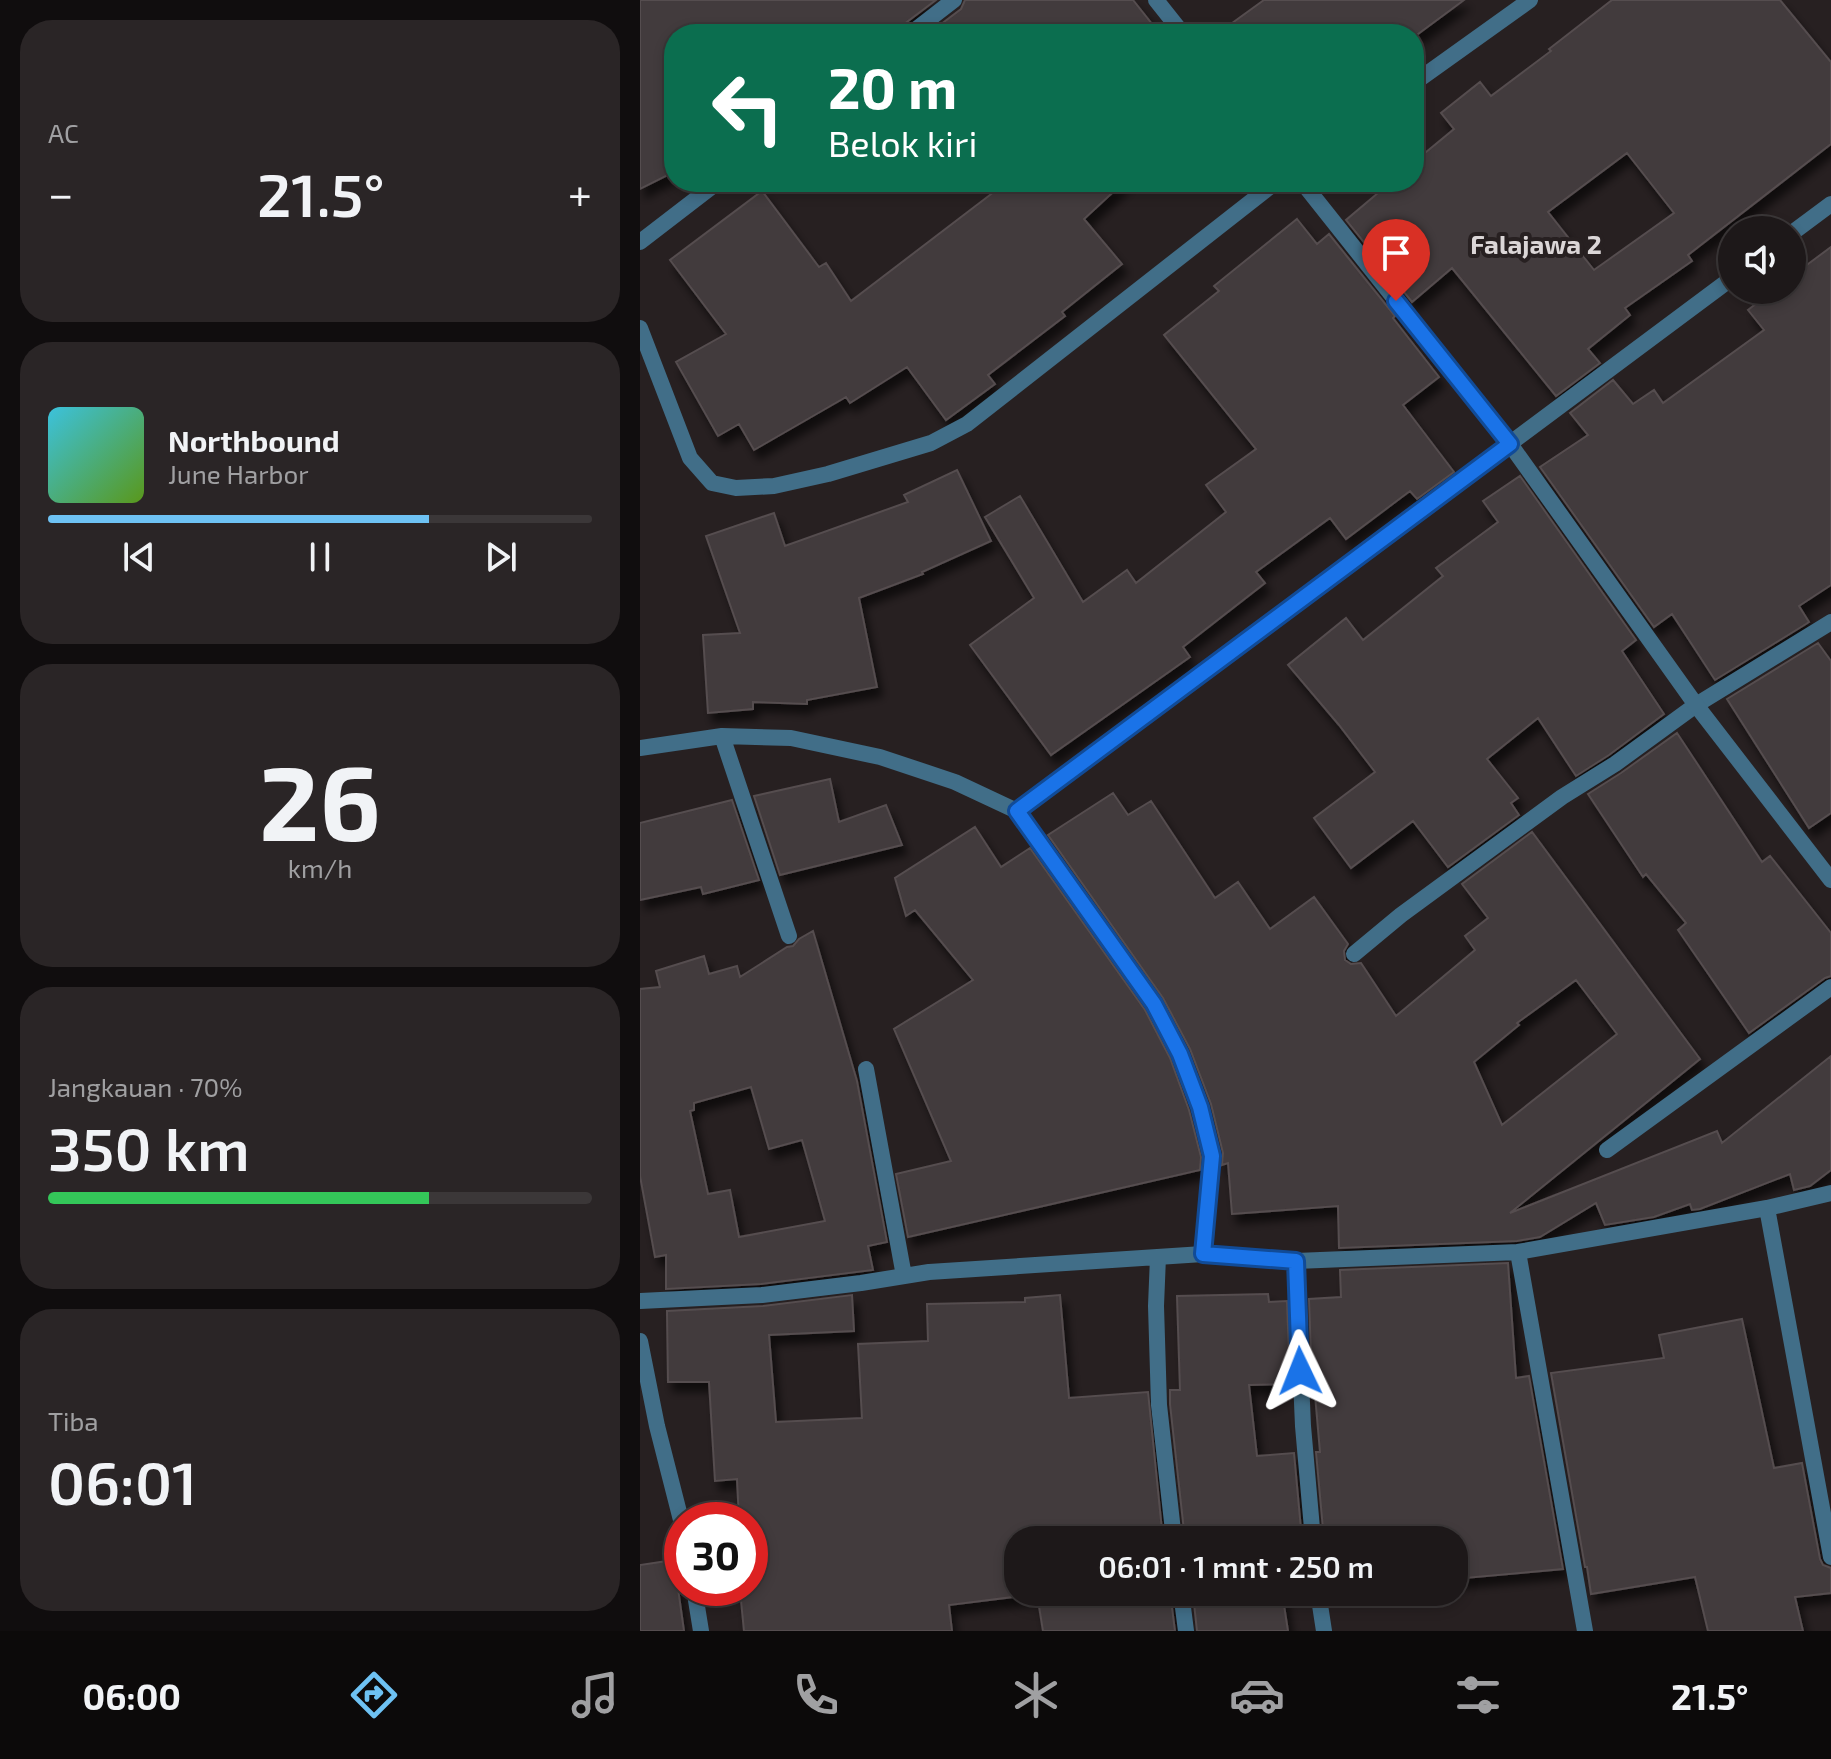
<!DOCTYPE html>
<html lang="id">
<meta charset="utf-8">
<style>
:root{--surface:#1d1819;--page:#2a2526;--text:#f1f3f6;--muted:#a0a0a2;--line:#3b3738;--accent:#6ec2f3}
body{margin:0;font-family:"Exo 2",sans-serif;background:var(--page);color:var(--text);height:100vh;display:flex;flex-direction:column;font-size:30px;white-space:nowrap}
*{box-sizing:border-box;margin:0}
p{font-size:26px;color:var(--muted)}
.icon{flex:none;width:44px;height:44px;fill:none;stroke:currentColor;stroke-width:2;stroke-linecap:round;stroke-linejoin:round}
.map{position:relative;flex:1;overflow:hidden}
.details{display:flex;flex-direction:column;gap:20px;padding:20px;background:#100d0e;width:640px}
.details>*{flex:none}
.top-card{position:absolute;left:24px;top:24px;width:760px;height:168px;border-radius:32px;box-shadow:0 4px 12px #0003,0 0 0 2px var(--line);background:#0b6e4f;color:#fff;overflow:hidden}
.tools{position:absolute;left:1078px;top:216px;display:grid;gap:16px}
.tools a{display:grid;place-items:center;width:88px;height:88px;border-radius:50%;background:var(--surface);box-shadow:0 4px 12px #0003,0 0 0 2px var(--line);font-size:40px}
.speed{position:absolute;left:24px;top:1502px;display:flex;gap:16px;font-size:40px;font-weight:700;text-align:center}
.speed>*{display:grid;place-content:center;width:104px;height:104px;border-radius:50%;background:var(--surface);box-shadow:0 4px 12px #0003,0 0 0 2px var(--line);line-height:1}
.speed .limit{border:12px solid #d22;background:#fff;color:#111}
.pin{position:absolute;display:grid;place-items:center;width:68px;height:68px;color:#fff;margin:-82px -34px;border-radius:50% 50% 50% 0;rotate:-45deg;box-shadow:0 0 8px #0007}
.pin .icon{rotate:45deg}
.me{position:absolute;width:88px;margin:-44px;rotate:358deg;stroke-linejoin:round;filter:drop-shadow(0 0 6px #0008)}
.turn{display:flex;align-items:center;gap:28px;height:168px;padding:0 32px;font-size:36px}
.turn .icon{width:104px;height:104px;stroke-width:2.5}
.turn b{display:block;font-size:56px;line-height:68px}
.big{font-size:60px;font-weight:600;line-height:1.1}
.details .card{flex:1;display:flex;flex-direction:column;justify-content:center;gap:12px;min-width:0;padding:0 28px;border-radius:32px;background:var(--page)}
.details .dial{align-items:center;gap:0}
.dial b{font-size:104px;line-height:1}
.song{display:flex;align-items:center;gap:24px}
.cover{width:96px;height:96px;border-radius:12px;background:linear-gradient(135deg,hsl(190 70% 55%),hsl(90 70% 35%))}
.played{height:8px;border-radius:4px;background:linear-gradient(90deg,var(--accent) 70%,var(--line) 70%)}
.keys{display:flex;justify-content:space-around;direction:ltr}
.heat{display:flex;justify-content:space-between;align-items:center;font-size:44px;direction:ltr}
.charge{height:12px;border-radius:6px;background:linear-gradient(90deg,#34c759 70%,var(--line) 0)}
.trip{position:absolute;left:364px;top:1526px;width:464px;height:80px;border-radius:32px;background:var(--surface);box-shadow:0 4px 12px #0003,0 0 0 2px var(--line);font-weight:600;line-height:80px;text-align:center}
.tabs{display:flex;height:128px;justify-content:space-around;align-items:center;background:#0c0a0a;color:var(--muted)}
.tabs .icon{width:56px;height:56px}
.tabs .current{color:var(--accent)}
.tabs b{font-size:36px;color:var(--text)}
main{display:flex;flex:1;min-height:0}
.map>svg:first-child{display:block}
.building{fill:#423a3c;stroke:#554d4f;stroke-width:2;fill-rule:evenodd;filter:url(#shadow)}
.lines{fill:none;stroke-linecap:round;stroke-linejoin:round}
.minor{stroke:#416e88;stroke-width:16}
.tertiary{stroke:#416e88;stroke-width:16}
.route-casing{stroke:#114b97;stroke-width:20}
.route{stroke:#1a73e8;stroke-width:14}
.labels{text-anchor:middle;stroke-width:8;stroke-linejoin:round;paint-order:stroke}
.quarter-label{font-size:26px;font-weight:bold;fill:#dbd6d7;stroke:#272021}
</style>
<main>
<section class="details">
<div class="card"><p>AC</p>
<div class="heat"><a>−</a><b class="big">21.5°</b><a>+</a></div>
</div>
<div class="card">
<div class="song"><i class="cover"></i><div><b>Northbound</b><p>June Harbor</p></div></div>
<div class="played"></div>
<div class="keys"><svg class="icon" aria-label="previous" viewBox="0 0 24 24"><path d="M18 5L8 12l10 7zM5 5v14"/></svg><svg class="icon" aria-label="pause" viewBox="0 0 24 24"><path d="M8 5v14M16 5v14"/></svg><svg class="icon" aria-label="next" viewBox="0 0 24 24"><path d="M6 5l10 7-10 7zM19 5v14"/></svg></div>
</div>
<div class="card dial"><b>26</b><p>km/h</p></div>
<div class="card"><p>Jangkauan · 70%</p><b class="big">350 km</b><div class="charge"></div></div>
<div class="card"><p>Tiba</p><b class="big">06:01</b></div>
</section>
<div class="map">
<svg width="1191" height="1631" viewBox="0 0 1191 1631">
<defs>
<filter id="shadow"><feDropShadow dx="5" dy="9" stdDeviation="4" flood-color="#0009"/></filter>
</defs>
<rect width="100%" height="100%" fill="#272021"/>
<!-- building -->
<path class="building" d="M0,0H296L263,25L259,34H34V172L0,189Z
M325,0H493L520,34H288L321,9Z
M624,0H824L778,34H577Z
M972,0H1140L1191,62V144L1048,255L1052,261L985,308L990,315L948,349L960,363L916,396L812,268L772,302L706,220L751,182H774V162L814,129L801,113L840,82L851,96L911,51L909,49ZM987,153L1034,213L954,270L908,212Z
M367,182H484L444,219L482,264L422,312L425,316L348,375L355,384L306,420L267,367L210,403L206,397L114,450L99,424L78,436L36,362L86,334L30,260L122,191L179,267L186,263L211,301Z
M657,219L677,244L689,234L755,316L753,318L799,377L763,405L814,472L777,499L770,491L706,539L690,518L616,572L625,583L543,647L550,657L411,755L330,645L394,598L345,517L380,496L443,602L487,570L496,583L586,512L566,485L616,449L524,335L579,291L574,286Z
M1191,247V585L1159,606L1169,622L1166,624L1075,680L1032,614L1014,627L900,467L948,435L930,413L973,380L993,404L1014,390L1023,403L1124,330L1108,310L1134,290H1152V276Z
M317,470L351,541L282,572L283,574L219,598L237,687L167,700V704L113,702V709L68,713L63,635L100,633L66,536L134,513L145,546L268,502L264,495Z
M880,476L996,640L982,651L1024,714L969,755L936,776L898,718L847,759L878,798L871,803L879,815L808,867L773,821L711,868L674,818L735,772L699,725L648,665L706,618L723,640L803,576L796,568L858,522L843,501Z
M1178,643L1191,661V813L1169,828L1087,699Z
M1037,733L1122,862L1130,856L1191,933V976L1185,978L1109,1033L1038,930L1046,923L1006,874L1003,877L948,794L981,773Z
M190,779L199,822L246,805L262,845L140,875L114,796Z
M473,793L488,815L511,801L575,898L598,882L630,929L674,897L708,944L704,951L705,960L711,964L721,963L756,1016L835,950L825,936L848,918L822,884L892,832L1060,1059L870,1213L1077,1131L1082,1143L1191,1056V1170L1170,1186L1154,1190L1150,1174L1060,1209L1052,1210L1050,1204L1014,1217L965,1225L956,1203L900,1237L877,1241L699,1248L698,1206L592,1214L588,1163L582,1165L583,1153L571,1104L550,1049L523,998L408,835ZM936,980L977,1034L862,1125L834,1062L879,1025L877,1023Z
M92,800L119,880L63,894L61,887L0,900V823Z
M335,827L361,867L390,848L505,1010L530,1058L549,1110L561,1157L560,1170L268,1237L256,1174L311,1161L254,1029L333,980L275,910L266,916L255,878Z
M173,931L217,1081L247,1242L228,1246L233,1270L121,1284L26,1289V1255L15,1257L0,1176V989L20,987L16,971L64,956L69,974L97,966L100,977L147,947L153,946L159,939ZM111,1087L129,1149L162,1140L185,1221L99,1237L90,1190L68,1194L50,1111L54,1110V1103Z
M868,1263L876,1378L889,1376L923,1569L814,1579V1540H684L676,1452H680L674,1383H672L669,1299L701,1297L700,1270Z
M628,1294L629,1302L647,1301L650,1384L609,1385L617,1456L654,1453L662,1540H545L530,1404V1390H540L537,1296Z
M212,1295L214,1331L129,1335L136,1422L222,1418L218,1344L288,1341L287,1304L385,1302V1298L420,1295L429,1398L508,1392L523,1540H378V1592H530L535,1631H403L397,1594L309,1605L312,1631H104L100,1590L110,1589V1520H99L97,1479L75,1481L69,1382H28L27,1311L123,1306Z
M1102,1319L1134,1468L1162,1463L1180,1559L1183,1565L1191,1568V1593L1155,1597L1163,1631H1068L1055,1577L951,1594L947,1567H945L911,1373L1024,1358L1019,1335Z
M34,1560L44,1631H0V1565Z
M631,1592H642L648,1631H557L554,1603Z"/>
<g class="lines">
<!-- minor -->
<path class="minor" d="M270,34L314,0
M774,83L890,0
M1152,233L1191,204
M0,242L78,182
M0,328L50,458L72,483L96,488L134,486L188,474L291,443L327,424L636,182
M82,736L149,936
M0,748L82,736L151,738L240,757L315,782L377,811L514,1004L540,1054L560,1107L572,1156L563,1254L656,1261
M377,811L1092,278
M714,954L761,915L922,797L975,764L1056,705L1191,622
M226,1069L264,1276
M967,1150L1191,987
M1127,1208L1191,1557
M878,1252L945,1631
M518,1257L516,1306L519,1405L534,1540
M0,1301L122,1295L221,1283L289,1272L563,1254
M0,1341L17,1426L42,1524
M673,1540L663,1426L656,1261L878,1252L1127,1208L1191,1193
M54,1588L61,1631
M541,1592L546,1631
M678,1592L684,1631"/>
<!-- tertiary -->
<path class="tertiary" d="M516,0L543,34
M662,182L870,444L1056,705L1191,880"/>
</g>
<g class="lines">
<!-- route casing -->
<g class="route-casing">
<path id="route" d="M660,1371L656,1261L563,1254L572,1156L560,1107L540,1054L514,1004L377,811L870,444L756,301"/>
</g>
<!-- route -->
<use href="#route" class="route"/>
</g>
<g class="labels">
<!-- quarter labels -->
<g class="quarter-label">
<text x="896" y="254">Falajawa 2</text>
</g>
</g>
</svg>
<div class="tools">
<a><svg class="icon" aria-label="sound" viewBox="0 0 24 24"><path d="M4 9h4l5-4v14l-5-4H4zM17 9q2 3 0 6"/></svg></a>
</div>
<div class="speed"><div class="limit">30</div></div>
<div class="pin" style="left:756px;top:301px;background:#d93025"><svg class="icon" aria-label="arrive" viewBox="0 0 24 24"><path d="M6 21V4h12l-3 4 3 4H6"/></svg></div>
<svg class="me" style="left:660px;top:1371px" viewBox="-20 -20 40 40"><path d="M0-17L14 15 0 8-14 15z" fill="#1a73e8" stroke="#fff" stroke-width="4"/></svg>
<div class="trip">06:01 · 1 mnt · 250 m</div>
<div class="top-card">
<div class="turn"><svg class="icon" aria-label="left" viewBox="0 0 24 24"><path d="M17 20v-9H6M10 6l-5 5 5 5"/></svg><div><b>20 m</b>Belok kiri</div></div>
</div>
</div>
</main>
<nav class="tabs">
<b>06:00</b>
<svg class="icon current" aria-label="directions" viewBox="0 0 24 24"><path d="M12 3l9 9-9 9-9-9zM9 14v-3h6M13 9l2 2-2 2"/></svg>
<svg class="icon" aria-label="music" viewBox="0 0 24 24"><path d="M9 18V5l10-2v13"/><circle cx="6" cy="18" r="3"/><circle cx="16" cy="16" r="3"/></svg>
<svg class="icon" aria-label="phone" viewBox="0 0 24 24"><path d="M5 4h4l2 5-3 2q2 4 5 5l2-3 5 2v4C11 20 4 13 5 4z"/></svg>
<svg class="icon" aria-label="climate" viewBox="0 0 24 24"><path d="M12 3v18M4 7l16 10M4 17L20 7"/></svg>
<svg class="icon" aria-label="car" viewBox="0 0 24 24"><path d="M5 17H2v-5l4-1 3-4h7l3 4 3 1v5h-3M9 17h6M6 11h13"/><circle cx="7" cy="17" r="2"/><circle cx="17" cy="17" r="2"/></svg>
<svg class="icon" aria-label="filters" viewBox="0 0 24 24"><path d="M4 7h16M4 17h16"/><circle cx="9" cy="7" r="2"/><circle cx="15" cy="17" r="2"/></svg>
<b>21.5°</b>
</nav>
